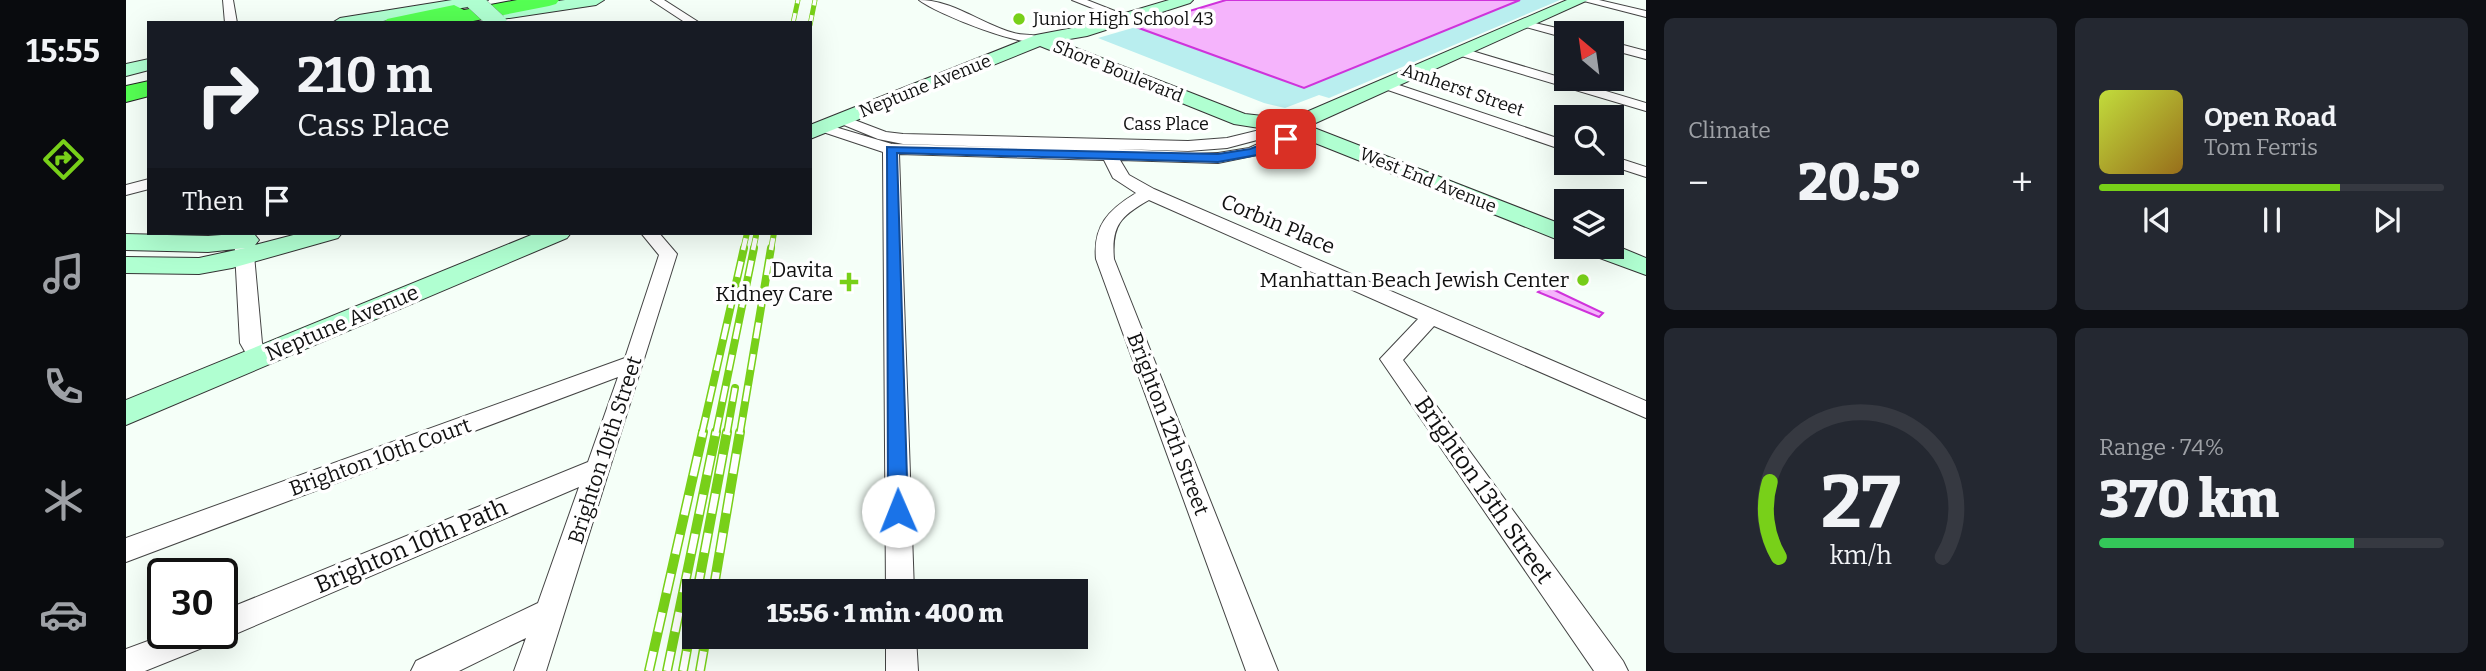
<!DOCTYPE html>
<meta charset="utf-8">
<style>
:root{--surface:#171b24;--page:#242831;--text:#f1f3f6;--muted:#9ea1a6;--line:#363941;--accent:#78d019}
body{margin:0;font-family:Bitter,serif;background:var(--page);color:var(--text);height:100vh;display:flex;flex-direction:column;font-size:26px;white-space:nowrap}
*{box-sizing:border-box;margin:0}
p{font-size:23px;color:var(--muted)}
.icon{flex:none;width:38px;height:38px;fill:none;stroke:currentColor;stroke-width:2;stroke-linecap:round;stroke-linejoin:round}
.map{position:relative;flex:1;overflow:hidden}
.side{display:flex;flex-direction:column;gap:18px;padding:18px;background:#0d0f14;width:840px}
.side>*{flex:none}
.banner{position:absolute;left:21px;top:21px;width:665px;height:214px;border-radius:0px;box-shadow:0 7px 28px #0002;background:#171b24;color:var(--text);overflow:hidden}
.needle{width:46px;rotate:331deg}
.controls{position:absolute;left:1428px;top:21px;display:grid;gap:14px}
.controls a{display:grid;place-items:center;width:70px;height:70px;border-radius:0px;background:var(--surface);box-shadow:0 7px 28px #0002;font-size:35px}
.speed{position:absolute;left:21px;top:558px;display:flex;gap:14px;font-size:35px;font-weight:700;text-align:center}
.speed>*{display:grid;place-content:center;width:91px;height:91px;border-radius:50%;background:var(--surface);box-shadow:0 7px 28px #0002;line-height:1}
.speed .limit{border:4px solid #111;border-radius:10px;background:#fff;color:#111}
.pin{position:absolute;display:grid;place-items:center;width:60px;height:60px;color:#fff;margin:-30px;border-radius:14px;box-shadow:0 4px 10px #0006}
.me{position:absolute;width:77px;margin:-38px;rotate:359deg;stroke-linejoin:round;filter:drop-shadow(0 0 5px #0008)}
.turn{display:flex;align-items:center;gap:24px;height:147px;padding:0 35px;font-size:32px}
.turn .icon{width:91px;height:91px;stroke-width:2.5}
.turn b{display:block;font-size:49px;line-height:60px}
.then{display:flex;align-items:center;height:66px;padding:0 35px;background:#0003;gap:14px;font-size:26px}
.big{font-size:52px;font-weight:800;line-height:1.1}
.side .tile{flex:1;display:flex;flex-direction:column;justify-content:center;gap:10px;min-width:0;padding:0 24px;border-radius:10px;background:var(--page)}
.side .dial{align-items:center;gap:0}
.dial svg{height:182px;overflow:visible;fill:none;stroke:var(--line);stroke-width:7;stroke-linecap:round;text-anchor:middle}
.dial text{fill:var(--text);stroke:none}
.song{display:flex;align-items:center;gap:21px}
.cover{width:84px;height:84px;border-radius:10px;background:linear-gradient(135deg,hsl(70 70% 55%),hsl(40 70% 35%))}
.played{height:7px;border-radius:4px;background:linear-gradient(90deg,var(--accent) 70%,var(--line) 70%)}
.keys{display:flex;justify-content:space-around;direction:ltr}
.heat{display:flex;justify-content:space-between;align-items:center;font-size:38px;direction:ltr}
.charge{height:10px;border-radius:5px;background:linear-gradient(90deg,#34c759 74%,var(--line) 0)}
.side .tiles{flex:1;display:grid;gap:18px;grid-template-columns:repeat(2,1fr)}
.trip{position:absolute;left:556px;top:579px;width:406px;height:70px;border-radius:0px;background:var(--surface);box-shadow:0 7px 28px #0002;font-weight:800;line-height:70px;text-align:center}
main{display:flex;flex:1;min-height:0}
.tabs{display:flex;flex-direction:column;width:126px;justify-content:space-around;align-items:center;background:#090b0e;color:var(--muted)}
.tabs .icon{width:49px;height:49px}
.tabs .on{color:var(--accent)}
.tabs b{font-size:32px;color:var(--text)}
.map>svg:first-child{display:block}
.green{fill:#b9eeef}
.water{fill:#f5b4fc;stroke:#cf33db;stroke-width:2}
.lines{fill:none;stroke-linecap:round;stroke-linejoin:round}
.street-casing{stroke:#444;stroke-width:2}
.secondary-casing{stroke:#333;stroke-width:2}
.highway-casing{stroke:#222;stroke-width:2}
.street{fill:#fff;fill-rule:evenodd}
.secondary{fill:#b0ffd1;fill-rule:evenodd}
.highway{fill:#55ff53;fill-rule:evenodd}
.rail-far3-casing{stroke:#78d019;stroke-width:5}
.rail-far2-casing{stroke:#78d019;stroke-width:6}
.rail-far1-casing{stroke:#78d019;stroke-width:8}
.rail-casing{stroke:#78d019;stroke-width:10}
.rail-far3{stroke:#fff;stroke-width:3.5;stroke-dasharray:10;stroke-linecap:butt}
.rail-far2{stroke:#fff;stroke-width:4.5;stroke-dasharray:12;stroke-linecap:butt}
.rail-far1{stroke:#fff;stroke-width:5;stroke-dasharray:16;stroke-linecap:butt}
.rail{stroke:#fff;stroke-width:7;stroke-dasharray:20;stroke-linecap:butt}
.secondary-bridge-casing{stroke:#333;stroke-width:18;stroke-linecap:butt}
.secondary-bridge{stroke:#b0ffd1;stroke-width:18}
.route{fill:#1a73e8;stroke:#114b97;stroke-width:2}
.poi-dot{fill:#78d019;stroke:#fff;stroke-width:2.5}
.labels{text-anchor:middle;stroke-width:7;stroke-linejoin:round;paint-order:stroke}
.far-poi-label{font-size:18px;fill:#111;stroke:#fff;text-anchor:start}
.far-street-label{font-size:18px;fill:#111;stroke:#fff}
.street-label{font-size:21px;fill:#111;stroke:#fff}
.poi-label{font-size:21px;fill:#111;stroke:#fff;text-anchor:end}
.near-street-label{font-size:24px;fill:#111;stroke:#fff}
</style>
<main>
<nav class="tabs">
<b>15:55</b>
<svg class="icon on" aria-label="directions" viewBox="0 0 24 24"><path d="M12 3l9 9-9 9-9-9zM9 14v-3h6M13 9l2 2-2 2"/></svg>
<svg class="icon" aria-label="music" viewBox="0 0 24 24"><path d="M9 18V5l10-2v13"/><circle cx="6" cy="18" r="3"/><circle cx="16" cy="16" r="3"/></svg>
<svg class="icon" aria-label="phone" viewBox="0 0 24 24"><path d="M5 4h4l2 5-3 2q2 4 5 5l2-3 5 2v4C11 20 4 13 5 4z"/></svg>
<svg class="icon" aria-label="climate" viewBox="0 0 24 24"><path d="M12 3v18M4 7l16 10M4 17L20 7"/></svg>
<svg class="icon" aria-label="car" viewBox="0 0 24 24"><path d="M5 17H2v-5l4-1 3-4h7l3 4 3 1v5h-3M9 17h6M6 11h13"/><circle cx="7" cy="17" r="2"/><circle cx="17" cy="17" r="2"/></svg>
</nav>
<div class="map">
<svg width="1520" height="671" viewBox="0 0 1520 671">
<rect width="100%" height="100%" fill="#f5fff8"/>
<!-- green -->
<path class="green" d="M1394,0H1434L1203,98L1193,95L1159,108L1138,103L972,38L1010,27L1178,88Z"/>
<!-- water -->
<path class="water" d="M1100,0H1394L1178,88L1010,27Z
M1420,286L1477,313L1473,317L1412,292Z"/>
<g class="lines">
<!-- street casing -->
<g class="street-casing">
<path id="street" d="M97,0H107L111,23H99Z
M525,0H538L574,23H560Z
M793,0C827,0 855,24 888,33C899,36 911,33 920,40C904,52 809,13 793,0Z
M946,0H961L994,13L984,15Z
M1454,0H1473L1520,11V17Z
M1400,21L1444,31L1445,33H1440V38L1396,26L1394,24Z
M1486,42L1520,51V59L1486,50Z
M1336,48L1520,103V111L1332,55V49Z
M1261,81L1440,141V151L1256,88L1254,85Z
M718,116L760,132L777,134L1062,141L1101,138L1163,123L1168,124L1170,127L1165,142L1131,155L1092,163L994,160L1003,175L1028,189L1520,401V418L1308,326L1277,360L1497,661L1502,671H1468L1254,359L1292,319L1023,200C995,216 985,225 988,259L1152,671H1120L970,259C967,226 982,210 1010,193L987,178L978,160L773,154L788,592H760L757,152L694,131L692,128L699,124L766,144L975,150L777,144L752,139L713,123L711,120L713,117ZM1154,134L1123,148L1092,153L990,149L1062,151L1101,148Z
M1486,156L1520,167V177L1480,164L1486,163Z
M23,179V189L0,195V185Z
M108,233H126L136,343L144,357L141,362L133,364L125,362L114,343Z
M515,233H533L551,254L420,671H388L400,638L333,671H285L290,661L412,603L453,487L107,635L96,639L89,636L86,644L19,671H0V649L41,634H96V611L462,462L492,377L0,562V538L499,358L533,255Z
M760,637H790L792,671H760Z"/>
</g>
<!-- secondary casing -->
<g class="secondary-casing">
<path id="secondary" d="M326,0H362L354,5L245,23H206L214,18Z
M439,0H478L470,5L363,21L355,16L363,11Z
M1043,0H1067L1064,3L961,36L932,41L1119,114L1164,119L1441,0H1462L1183,126L1440,226V243L1164,133L1108,124L914,46L684,139V125L910,35L952,27Z
M23,59V70L0,76V64Z
M122,233L129,235L133,240L129,245L175,233H216L212,238L106,268L73,274L0,273V257L73,258L119,248L82,252L0,250V234L82,236Z
M410,233H445L441,238L0,425V400Z
M1486,244L1520,258V275L1460,253L1456,247H1486Z"/>
</g>
<!-- highway casing -->
<g class="highway-casing">
<path id="highway" d="M391,0H433L430,4L423,6L337,23H258L261,19L328,5L338,10Z
M23,81V96L0,102V86Z"/>
</g>
<!-- street -->
<use href="#street" class="street"/>
<!-- secondary -->
<use href="#secondary" class="secondary"/>
<!-- highway -->
<use href="#highway" class="highway"/>
<!-- rail-far3 casing -->
<g class="rail-far3-casing">
<path id="rail-far3" d="M667,23L672,0
M684,25L689,0"/>
</g>
<!-- rail-far2 casing -->
<g class="rail-far2-casing">
<path id="rail-far2" d="M617,250L621,233
M627,250L630,236
M645,250L648,233"/>
</g>
<!-- rail-far1 casing -->
<g class="rail-far1-casing">
<path id="rail-far1" d="M576,433L618,248
M590,433L628,248
M601,433L609,388
M614,433L645,248"/>
</g>
<!-- rail casing -->
<g class="rail-casing">
<path id="rail" d="M571,592L601,432
M587,592L614,432
M523,671L577,432
M541,671L590,432
M557,671L569,606
M574,671L580,637"/>
</g>
<!-- rail-far3 -->
<use href="#rail-far3" class="rail-far3"/>
<!-- rail-far2 -->
<use href="#rail-far2" class="rail-far2"/>
<!-- rail-far1 -->
<use href="#rail-far1" class="rail-far1"/>
<!-- rail -->
<use href="#rail" class="rail"/>
<!-- secondary-bridge casing -->
<g class="secondary-bridge-casing">
<path id="secondary-bridge" d="M347,0L372,23"/>
</g>
<!-- secondary-bridge -->
<use href="#secondary-bridge" class="secondary-bridge"/>
</g>
<!-- route -->
<path class="route" d="M1160,135L1164,136V141L1131,155L1092,162L771,153L782,511L779,517L772,519L765,517L762,511L761,147L1092,154L1124,149Z"/>
<!-- markers -->
<g class="poi-dot">
<circle cx="893" cy="19" r="7"/>
<circle cx="1457" cy="280" r="7"/>
<path d="M719.5 271.5h7v7h7v7h-7v7h-7v-7h-7v-7h7z"/>
</g>
<g class="labels">
<!-- far-poi labels -->
<g class="far-poi-label">
<text x="907" y="25">Junior High School 43</text>
</g>
<!-- far-street labels -->
<g class="far-street-label">
<text transform="translate(992 71) rotate(22)" y="6">Shore Boulevard</text>
<text transform="translate(799 86) rotate(-22)" y="6">Neptune Avenue</text>
<text transform="translate(1337 90) rotate(19)" y="6">Amherst Street</text>
<text x="1040" y="130">Cass Place</text>
<text transform="translate(1302 180) rotate(22)" y="6">West End Avenue</text>
</g>
<!-- street labels -->
<g class="street-label">
<text transform="translate(1152 224) rotate(23)" y="7">Corbin Place</text>
<text transform="translate(216 323) rotate(-23)" y="7">Neptune Avenue</text>
<text transform="translate(1042 424) rotate(69)" y="7">Brighton 12th Street</text>
<text transform="translate(479 450) rotate(-72)" y="7">Brighton 10th Street</text>
<text transform="translate(254 457) rotate(-20)" y="7">Brighton 10th Court</text>
</g>
<!-- poi labels -->
<g class="poi-label">
<text x="707" y="277">Davita<tspan x="707" dy="24">Kidney Care</tspan></text>
<text x="1443" y="287">Manhattan Beach Jewish Center</text>
</g>
<!-- near-street labels -->
<g class="near-street-label">
<text transform="translate(1358 490) rotate(55)" y="8">Brighton 13th Street</text>
<text transform="translate(285 546) rotate(-23)" y="8">Brighton 10th Path</text>
</g>
</g>
</svg>
<div class="controls">
<a><svg class="needle" viewBox="-14 -14 28 28"><path d="M0-13l5 13h-10z" fill="#e53935"/><path d="M0 13l5-13h-10z" fill="#9ea1a6"/></svg></a>
<a><svg class="icon" aria-label="search" viewBox="0 0 24 24"><circle cx="10" cy="10" r="6"/><path d="M15 15l6 6"/></svg></a>
<a><svg class="icon" aria-label="layers" viewBox="0 0 24 24"><path d="M12 4l9 5-9 5-9-5zM3 14l9 5 9-5"/></svg></a>
</div>
<div class="speed"><div class="limit">30</div></div>
<div class="pin" style="left:1160px;top:139px;background:#d93025"><svg class="icon" aria-label="arrive" viewBox="0 0 24 24"><path d="M6 21V4h12l-3 4 3 4H6"/></svg></div>
<svg class="me" style="left:772px;top:511px" viewBox="-20 -20 40 40"><circle r="19" fill="#fff"/><path d="M0-13L10 11 0 6-10 11z" fill="#1a73e8"/></svg>
<div class="trip">15:56 · 1 min · 400 m</div>
<div class="banner">
<div class="turn"><svg class="icon" aria-label="right" viewBox="0 0 24 24"><path d="M7 20v-9h11M14 6l5 5-5 5"/></svg><div><b>210 m</b>Cass Place</div></div>
<div class="then">Then<svg class="icon" aria-label="arrive" viewBox="0 0 24 24"><path d="M6 21V4h12l-3 4 3 4H6"/></svg></div>
</div>
</div>
<section class="side">
<div class="tiles">
<div class="tile"><p>Climate</p>
<div class="heat"><a>−</a><b class="big">20.5°</b><a>+</a></div>
</div>
<div class="tile">
<div class="song"><i class="cover"></i><div><b>Open Road</b><p>Tom Ferris</p></div></div>
<div class="played"></div>
<div class="keys"><svg class="icon" aria-label="previous" viewBox="0 0 24 24"><path d="M18 5L8 12l10 7zM5 5v14"/></svg><svg class="icon" aria-label="pause" viewBox="0 0 24 24"><path d="M8 5v14M16 5v14"/></svg><svg class="icon" aria-label="next" viewBox="0 0 24 24"><path d="M6 5l10 7-10 7zM19 5v14"/></svg></div>
</div>
<div class="tile dial"><svg viewBox="0 0 100 80">
<path d="M14 69A42 42 0 1 1 86 69"/>
<path d="M14 69A42 42 0 0 1 10 36" stroke="#78d019"/>
<text x="50" y="56" font-size="32" font-weight="700">27</text>
<text x="50" y="72" font-size="11">km/h</text>
</svg></div>
<div class="tile"><p>Range · 74%</p><b class="big">370 km</b><div class="charge"></div></div>
</div>
</section>
</main>
